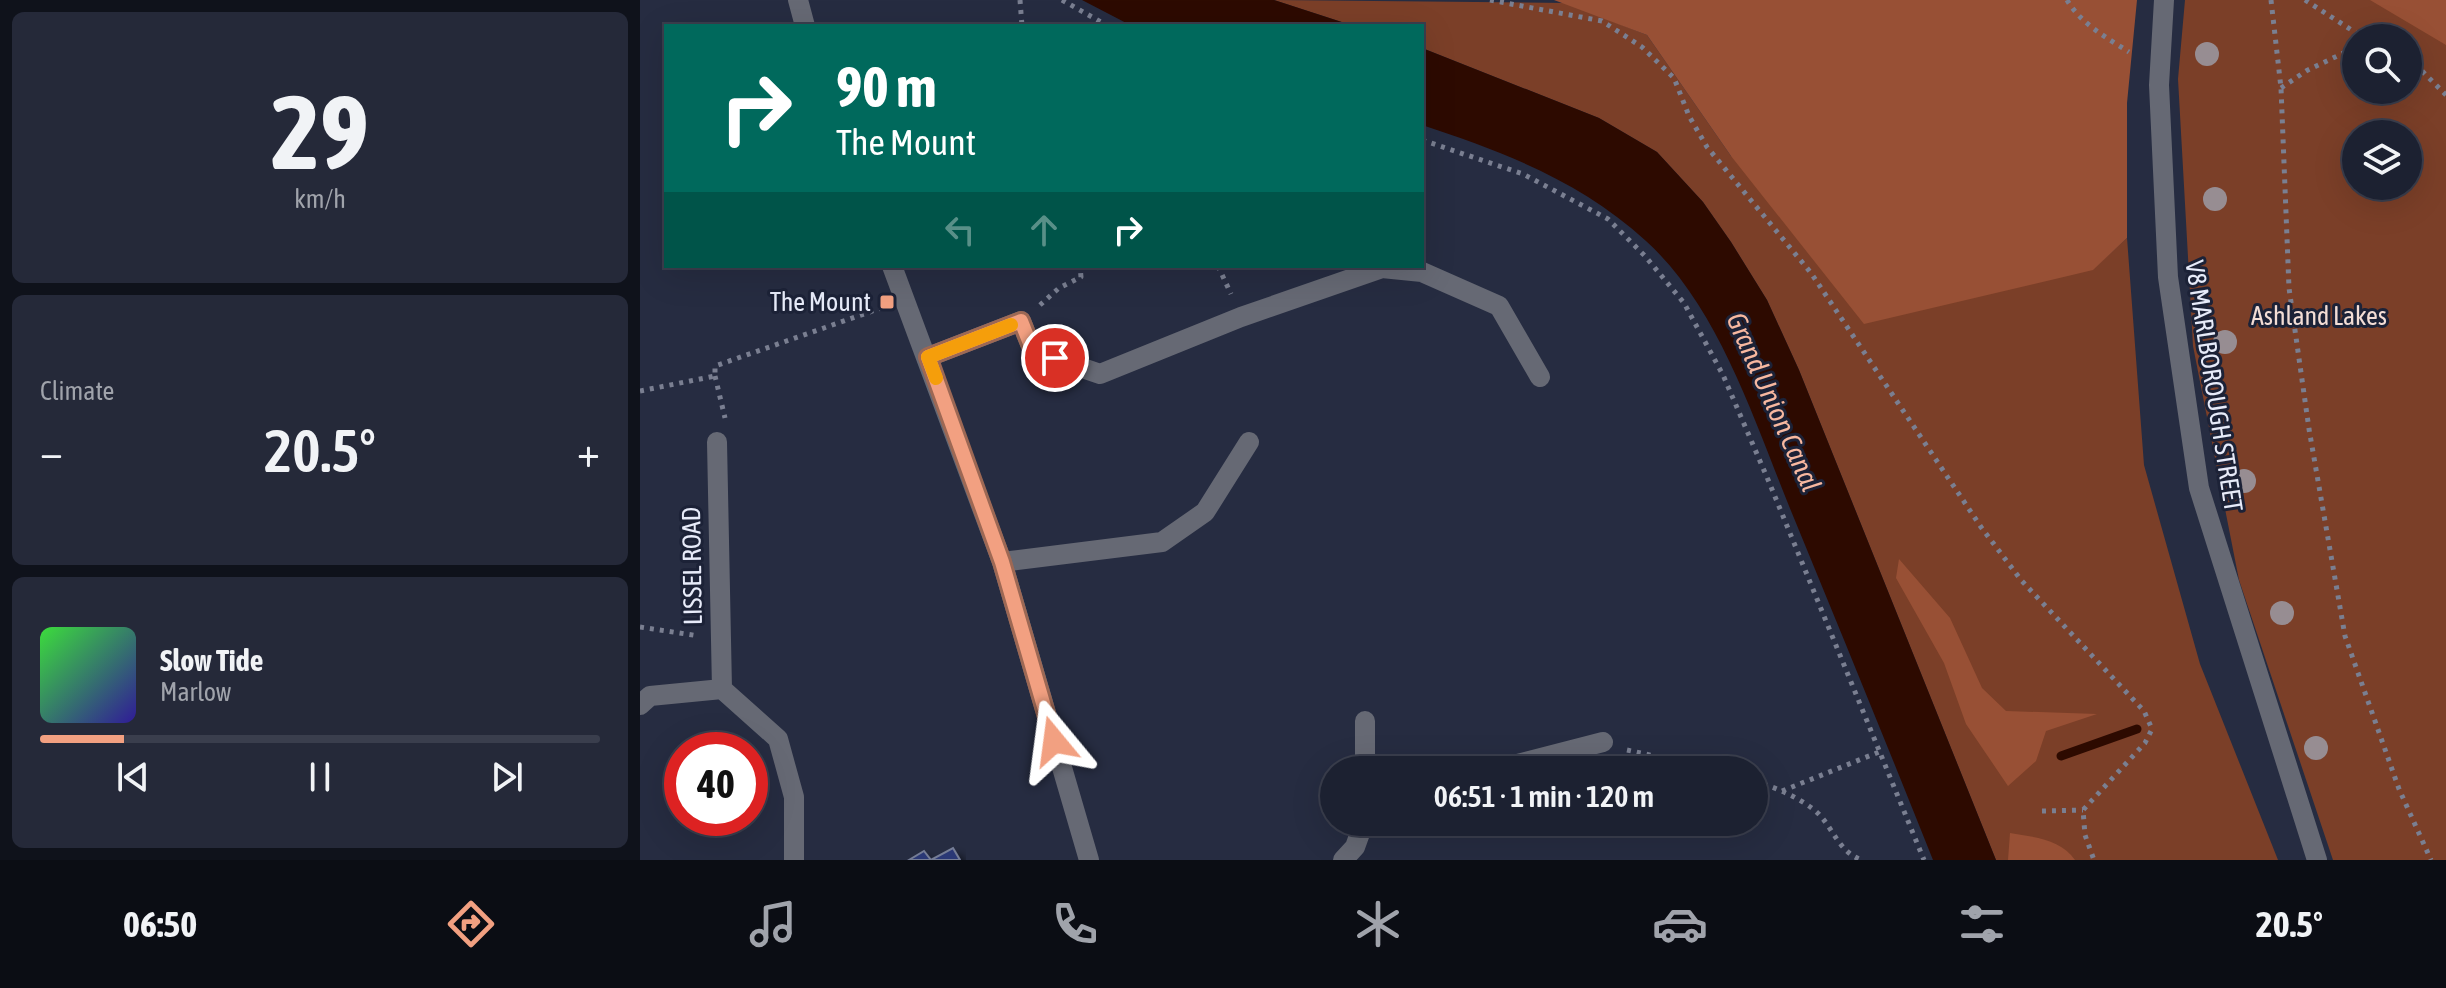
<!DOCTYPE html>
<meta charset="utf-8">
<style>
:root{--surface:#1c2131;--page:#252939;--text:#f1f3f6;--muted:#a0a3ab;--line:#3a3e4d;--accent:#f2a081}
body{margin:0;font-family:"Asap Condensed",sans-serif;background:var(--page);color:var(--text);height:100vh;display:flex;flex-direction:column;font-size:30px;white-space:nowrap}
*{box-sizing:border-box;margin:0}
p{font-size:26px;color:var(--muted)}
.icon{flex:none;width:44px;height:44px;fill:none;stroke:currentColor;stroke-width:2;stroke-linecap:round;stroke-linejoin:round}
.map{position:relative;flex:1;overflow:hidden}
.panel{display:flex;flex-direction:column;gap:12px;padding:12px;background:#0f121b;width:640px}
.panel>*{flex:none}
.top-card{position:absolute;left:24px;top:24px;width:760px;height:244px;border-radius:0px;box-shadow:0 8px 32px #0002,0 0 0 2px var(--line);background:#00695c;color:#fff;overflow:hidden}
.fabs{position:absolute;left:1702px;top:24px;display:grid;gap:16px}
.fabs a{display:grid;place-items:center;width:80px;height:80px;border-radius:50%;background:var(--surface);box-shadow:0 8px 32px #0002,0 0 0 2px var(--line);font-size:40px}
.speed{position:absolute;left:24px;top:732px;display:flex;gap:16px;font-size:40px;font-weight:700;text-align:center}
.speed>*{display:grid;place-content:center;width:104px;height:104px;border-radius:50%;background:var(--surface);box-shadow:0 8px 32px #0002,0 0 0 2px var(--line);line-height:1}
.speed .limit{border:12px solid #d22;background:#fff;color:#111}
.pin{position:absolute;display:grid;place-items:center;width:68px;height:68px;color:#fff;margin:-34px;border:4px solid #fff;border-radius:50%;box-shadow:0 2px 8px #0007}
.me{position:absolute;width:88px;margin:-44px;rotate:344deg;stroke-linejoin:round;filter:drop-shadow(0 0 6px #0008)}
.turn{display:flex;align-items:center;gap:28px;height:168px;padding:0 40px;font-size:36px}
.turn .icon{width:104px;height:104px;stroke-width:2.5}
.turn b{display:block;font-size:56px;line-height:68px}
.lanes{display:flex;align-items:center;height:76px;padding:0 40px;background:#0003;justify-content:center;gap:40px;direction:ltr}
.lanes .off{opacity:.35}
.big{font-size:60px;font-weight:600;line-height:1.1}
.panel .tile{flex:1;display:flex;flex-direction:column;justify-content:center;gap:12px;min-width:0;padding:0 28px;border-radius:12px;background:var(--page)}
.panel .dial{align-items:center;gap:0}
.dial b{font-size:104px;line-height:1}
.song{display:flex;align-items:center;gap:24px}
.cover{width:96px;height:96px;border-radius:12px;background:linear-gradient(135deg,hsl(120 70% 55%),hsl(250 70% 35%))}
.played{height:8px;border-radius:4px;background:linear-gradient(90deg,var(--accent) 15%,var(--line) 15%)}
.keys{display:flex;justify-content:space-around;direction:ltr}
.heat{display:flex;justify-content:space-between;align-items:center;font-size:44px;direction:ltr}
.trip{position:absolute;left:680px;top:756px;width:448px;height:80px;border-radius:40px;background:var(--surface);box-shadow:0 8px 32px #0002,0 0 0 2px var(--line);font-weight:600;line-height:80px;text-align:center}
.tabs{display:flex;height:128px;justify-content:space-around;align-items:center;background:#0b0d14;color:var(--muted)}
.tabs .icon{width:56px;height:56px}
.tabs .current{color:var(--accent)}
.tabs b{font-size:36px;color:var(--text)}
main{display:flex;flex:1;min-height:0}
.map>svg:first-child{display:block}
.green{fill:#7b3f28;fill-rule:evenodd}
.forest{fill:#985035}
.water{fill:#2d0a00}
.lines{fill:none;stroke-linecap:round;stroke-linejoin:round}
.stream{stroke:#2d0a00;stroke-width:9}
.building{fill:#2b3975;stroke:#757d96;stroke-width:2;filter:url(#shadow)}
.path{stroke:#7a7f91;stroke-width:5;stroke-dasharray:4 6;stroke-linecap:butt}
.minor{stroke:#666974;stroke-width:20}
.tertiary{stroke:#666974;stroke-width:20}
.tree{fill:#978d92}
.route-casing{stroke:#9d6854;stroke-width:20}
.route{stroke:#f2a081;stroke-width:14}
.slow{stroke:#f59e0b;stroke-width:14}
.poi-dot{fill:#f2a081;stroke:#1c2237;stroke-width:3}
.labels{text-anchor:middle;stroke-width:6;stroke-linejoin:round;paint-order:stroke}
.poi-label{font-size:26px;fill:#e7ebf9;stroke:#1c2237;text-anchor:end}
.park-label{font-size:26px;fill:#f3ddd5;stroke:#1c2237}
.street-label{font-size:26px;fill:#e7ebf9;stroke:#1c2237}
.water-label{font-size:28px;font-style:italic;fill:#f7b8a0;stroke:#1c2237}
</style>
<main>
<section class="panel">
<div class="tile dial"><b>29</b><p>km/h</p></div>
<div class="tile"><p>Climate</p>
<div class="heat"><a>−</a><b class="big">20.5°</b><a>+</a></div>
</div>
<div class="tile">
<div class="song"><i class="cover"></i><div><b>Slow Tide</b><p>Marlow</p></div></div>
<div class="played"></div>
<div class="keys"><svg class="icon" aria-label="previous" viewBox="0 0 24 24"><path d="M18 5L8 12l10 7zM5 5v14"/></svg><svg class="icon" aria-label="pause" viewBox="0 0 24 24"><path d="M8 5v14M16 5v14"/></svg><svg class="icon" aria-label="next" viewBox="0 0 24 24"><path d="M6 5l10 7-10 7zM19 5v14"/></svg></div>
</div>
</section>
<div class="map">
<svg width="1806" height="860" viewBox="0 0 1806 860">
<defs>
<filter id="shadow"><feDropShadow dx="7" dy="7" stdDeviation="4" flood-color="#0009"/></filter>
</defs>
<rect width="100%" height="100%" fill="#262c41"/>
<!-- green -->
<path class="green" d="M634,0L926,3L1007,35L1091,156L1452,270L1487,238L1504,465L1560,664L1638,860H1356L1159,370L1127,300L1091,242L1063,202L1017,152L959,118L782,48V26H714Z
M1545,0H1806V860H1693L1599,580L1553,346L1538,79ZM1716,38H1768V90H1716ZM1716,134H1768V186H1716Z"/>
<!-- forest -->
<path class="forest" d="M914,0H1497L1487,103V238L1453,270L1224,324L1091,156L1007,35Z
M1730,0H1806V45Z
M1259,559L1310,618L1342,688L1366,711L1457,714L1406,731L1396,761L1368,786L1326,724L1304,663L1256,578Z
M1370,833C1394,837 1421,839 1435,860H1368Z"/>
<!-- water -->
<path class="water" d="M442,0H634L714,26H492Z
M782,48L959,118L1017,152L1063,202L1091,242L1127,300L1159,370L1356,860H1293C1248,747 1202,635 1156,523C1117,430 1082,310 1006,241C942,182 864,152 782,125Z"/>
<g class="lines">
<!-- stream -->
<path class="stream" d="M1421,756L1497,729"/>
</g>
<!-- building -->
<path class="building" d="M313,848L320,860H269L284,851L291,860Z"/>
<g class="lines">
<!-- path -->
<path class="path" d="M380,0L382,26
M422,0L468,26
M850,0L962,21L1002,47L1034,78L1049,116L1067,147L1171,273L1341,527L1381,580L1504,711L1512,729L1505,743L1443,810L1445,835L1454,860
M1427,0C1440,23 1467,38 1489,52
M1631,0L1641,88L1649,288L1669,429L1705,636L1759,789L1791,860
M1665,0L1724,38
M1768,57L1806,95
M1641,88L1666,71L1716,47
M782,140L883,174L968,219L1005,256L1044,303L1083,375L1129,482L1284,860
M578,266L591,294
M400,305L419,288L441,277L440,266
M75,376L85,418
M0,391L75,376V366L241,308
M0,627L59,636
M987,750L1079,770
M1114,781C1134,787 1156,796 1173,809C1192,823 1197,852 1222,860
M1142,791L1239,752
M1402,811L1443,810"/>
<!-- minor -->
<path class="minor" d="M288,357L381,321L393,351L460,374L601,317L742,268L782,272L859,306L900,377
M77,442L82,689L138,739L154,797V860
M362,562L522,542L565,512L609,442
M0,705L10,696L82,689
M725,721V770
M854,770L963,742
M703,860L715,847L724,822"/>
<!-- tertiary -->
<path class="tertiary" d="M158,0L165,26
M1524,0L1519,85L1528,277L1559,488L1677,860
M252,266L362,562L449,860"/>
</g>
<!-- trees -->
<g class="tree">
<circle cx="1567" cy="54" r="12"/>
<circle cx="1575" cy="199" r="12"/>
<circle cx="1585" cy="342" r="12"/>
<circle cx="1604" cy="481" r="12"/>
<circle cx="1642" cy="613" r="12"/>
<circle cx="1676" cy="748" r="12"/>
</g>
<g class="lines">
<!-- route casing -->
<g class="route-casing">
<path id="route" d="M414,741L362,562L288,357L381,321L393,351L415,358"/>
</g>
<!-- route -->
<use href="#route" class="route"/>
<!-- slow -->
<path class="slow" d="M296,378L288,357L371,325"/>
</g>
<!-- markers -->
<rect class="poi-dot" x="239" y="294" width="16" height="16" rx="4"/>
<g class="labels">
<!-- poi labels -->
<g class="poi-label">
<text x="231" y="311">The Mount</text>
</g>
<!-- park labels -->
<g class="park-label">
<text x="1679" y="325">Ashland Lakes</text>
</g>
<!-- street labels -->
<g class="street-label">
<text transform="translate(1574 386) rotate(81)" y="9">V8 MARLBOROUGH STREET</text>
<text transform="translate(52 566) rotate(-91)" y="9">LISSEL ROAD</text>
</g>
<!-- water labels -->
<g class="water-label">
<text transform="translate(1134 402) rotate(66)" y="10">Grand Union Canal</text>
</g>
</g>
</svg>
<div class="fabs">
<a><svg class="icon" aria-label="search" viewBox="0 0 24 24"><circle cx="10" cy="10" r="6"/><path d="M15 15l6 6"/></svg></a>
<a><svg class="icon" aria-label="layers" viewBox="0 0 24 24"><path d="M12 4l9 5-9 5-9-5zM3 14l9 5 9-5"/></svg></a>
</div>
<div class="speed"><div class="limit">40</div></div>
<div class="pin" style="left:415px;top:358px;background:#d93025"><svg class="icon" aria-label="arrive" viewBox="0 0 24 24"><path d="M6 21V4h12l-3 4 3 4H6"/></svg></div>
<svg class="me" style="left:414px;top:741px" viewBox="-20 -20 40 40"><path d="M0-17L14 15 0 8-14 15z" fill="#f2a081" stroke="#fff" stroke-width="4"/></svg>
<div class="trip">06:51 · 1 min · 120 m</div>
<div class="top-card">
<div class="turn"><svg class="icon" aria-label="right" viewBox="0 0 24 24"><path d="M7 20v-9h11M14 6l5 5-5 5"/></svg><div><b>90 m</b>The Mount</div></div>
<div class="lanes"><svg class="icon off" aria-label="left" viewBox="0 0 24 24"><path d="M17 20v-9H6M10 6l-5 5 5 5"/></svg><svg class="icon off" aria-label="ahead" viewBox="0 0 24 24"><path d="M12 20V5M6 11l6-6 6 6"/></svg><svg class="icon" aria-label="right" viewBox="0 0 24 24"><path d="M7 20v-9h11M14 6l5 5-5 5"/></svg></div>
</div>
</div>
</main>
<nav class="tabs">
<b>06:50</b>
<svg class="icon current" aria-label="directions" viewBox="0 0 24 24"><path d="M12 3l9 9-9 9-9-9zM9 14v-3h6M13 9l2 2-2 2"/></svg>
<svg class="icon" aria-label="music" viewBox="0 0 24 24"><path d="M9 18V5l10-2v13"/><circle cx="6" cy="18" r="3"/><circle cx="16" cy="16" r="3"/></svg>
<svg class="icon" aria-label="phone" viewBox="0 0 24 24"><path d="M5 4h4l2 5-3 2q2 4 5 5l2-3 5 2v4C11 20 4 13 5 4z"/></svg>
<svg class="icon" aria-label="climate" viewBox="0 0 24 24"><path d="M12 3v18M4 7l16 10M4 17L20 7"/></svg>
<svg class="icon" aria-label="car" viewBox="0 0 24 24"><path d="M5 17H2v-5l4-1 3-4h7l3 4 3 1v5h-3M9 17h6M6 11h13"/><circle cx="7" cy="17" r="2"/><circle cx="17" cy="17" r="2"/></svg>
<svg class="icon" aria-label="filters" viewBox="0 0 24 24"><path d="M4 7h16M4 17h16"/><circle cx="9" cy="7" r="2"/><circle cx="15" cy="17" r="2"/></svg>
<b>20.5°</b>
</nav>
